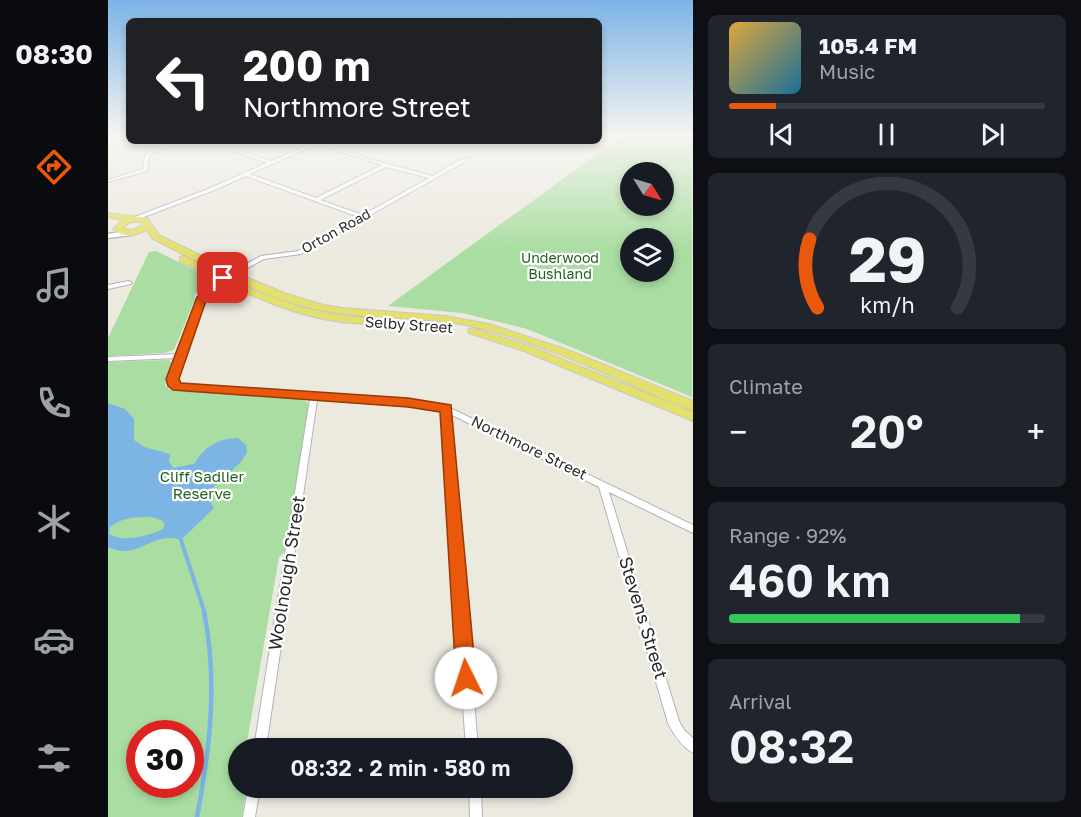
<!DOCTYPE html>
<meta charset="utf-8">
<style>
:root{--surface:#171b24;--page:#20242c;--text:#f1f3f6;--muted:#9ea1a6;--line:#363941;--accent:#ea580c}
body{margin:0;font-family:"Golos Text",sans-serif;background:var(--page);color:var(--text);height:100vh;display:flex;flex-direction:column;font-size:22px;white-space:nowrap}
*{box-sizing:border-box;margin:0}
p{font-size:20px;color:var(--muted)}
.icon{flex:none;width:33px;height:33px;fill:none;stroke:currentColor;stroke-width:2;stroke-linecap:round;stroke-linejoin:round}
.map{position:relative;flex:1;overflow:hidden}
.sheet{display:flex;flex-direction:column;gap:15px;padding:15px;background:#0d0f14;width:388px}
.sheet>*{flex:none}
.banner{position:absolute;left:18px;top:18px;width:476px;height:126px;border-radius:9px;box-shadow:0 3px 9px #0003;background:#202124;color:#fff;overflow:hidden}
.needle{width:39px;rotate:127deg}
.fabs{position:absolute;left:512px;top:162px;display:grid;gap:12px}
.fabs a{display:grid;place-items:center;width:54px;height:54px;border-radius:50%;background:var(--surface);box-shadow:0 3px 9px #0003;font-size:30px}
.speed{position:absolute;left:18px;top:720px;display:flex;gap:12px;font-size:30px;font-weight:700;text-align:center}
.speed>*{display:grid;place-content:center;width:78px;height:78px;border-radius:50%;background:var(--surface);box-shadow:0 3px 9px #0003;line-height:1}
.speed .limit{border:9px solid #d22;background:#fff;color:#111}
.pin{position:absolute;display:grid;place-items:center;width:51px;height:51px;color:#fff;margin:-26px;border-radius:12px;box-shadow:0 3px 9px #0006}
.me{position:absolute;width:66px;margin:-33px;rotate:356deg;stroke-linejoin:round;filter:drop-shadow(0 0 4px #0008)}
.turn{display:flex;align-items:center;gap:21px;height:126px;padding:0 18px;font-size:27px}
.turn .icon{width:78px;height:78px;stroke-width:2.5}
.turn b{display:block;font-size:42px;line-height:51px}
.big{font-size:45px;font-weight:600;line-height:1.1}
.sheet .widget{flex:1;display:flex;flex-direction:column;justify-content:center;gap:9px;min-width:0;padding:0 21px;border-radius:9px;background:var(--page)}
.sheet .dial{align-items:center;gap:0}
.dial svg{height:156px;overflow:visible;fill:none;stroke:var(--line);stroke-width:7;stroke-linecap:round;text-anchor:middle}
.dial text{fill:var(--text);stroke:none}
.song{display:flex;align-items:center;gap:18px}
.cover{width:72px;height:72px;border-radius:9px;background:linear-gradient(135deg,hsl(40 70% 55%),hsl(200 70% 35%))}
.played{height:6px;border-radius:3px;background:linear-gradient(90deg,var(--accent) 15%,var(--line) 15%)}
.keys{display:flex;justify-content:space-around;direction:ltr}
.heat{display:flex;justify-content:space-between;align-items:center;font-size:33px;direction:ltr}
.charge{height:9px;border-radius:4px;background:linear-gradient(90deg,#34c759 92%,var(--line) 0)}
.trip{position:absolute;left:120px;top:738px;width:345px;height:60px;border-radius:30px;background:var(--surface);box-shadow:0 3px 9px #0003;font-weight:600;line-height:60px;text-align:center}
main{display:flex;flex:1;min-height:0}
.menu{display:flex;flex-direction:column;width:108px;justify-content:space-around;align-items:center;background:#090b0e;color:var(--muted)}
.menu .icon{width:42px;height:42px}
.menu .selected{color:var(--accent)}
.menu b{font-size:27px;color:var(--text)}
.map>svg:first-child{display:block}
.green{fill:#a9dda1;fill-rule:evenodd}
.water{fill:#7cb4e4;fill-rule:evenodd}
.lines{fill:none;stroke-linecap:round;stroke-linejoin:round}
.stream-far1{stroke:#7cb4e4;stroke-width:4}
.stream{stroke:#7cb4e4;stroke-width:4.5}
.street-casing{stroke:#b2b2bd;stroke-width:2}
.secondary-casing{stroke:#b2b2bd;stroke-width:3}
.primary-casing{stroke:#c8c8c8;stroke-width:2}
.street{fill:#fff;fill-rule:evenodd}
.secondary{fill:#fff;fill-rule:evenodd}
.primary{fill:#e4e06c;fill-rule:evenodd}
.route{fill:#ea580c;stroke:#983908;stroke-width:1.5}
.labels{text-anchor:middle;stroke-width:4.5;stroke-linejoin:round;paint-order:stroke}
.far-street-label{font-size:14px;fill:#2b2b2b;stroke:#fff}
.far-park-label{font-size:14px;fill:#226221;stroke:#fff}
.street-label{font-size:15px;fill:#2b2b2b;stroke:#fff}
.park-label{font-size:15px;fill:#226221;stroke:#fff}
.near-street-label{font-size:18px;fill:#2b2b2b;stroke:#fff}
</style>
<main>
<nav class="menu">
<b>08:30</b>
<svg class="icon selected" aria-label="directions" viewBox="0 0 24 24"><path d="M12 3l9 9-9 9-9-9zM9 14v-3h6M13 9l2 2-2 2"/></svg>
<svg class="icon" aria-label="music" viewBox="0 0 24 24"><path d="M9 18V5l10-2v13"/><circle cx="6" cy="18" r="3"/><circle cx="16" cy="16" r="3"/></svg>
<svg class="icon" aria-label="phone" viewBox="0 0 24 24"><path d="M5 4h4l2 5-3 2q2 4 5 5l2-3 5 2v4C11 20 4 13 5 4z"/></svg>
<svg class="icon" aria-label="climate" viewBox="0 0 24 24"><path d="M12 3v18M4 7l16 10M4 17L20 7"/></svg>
<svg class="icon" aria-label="car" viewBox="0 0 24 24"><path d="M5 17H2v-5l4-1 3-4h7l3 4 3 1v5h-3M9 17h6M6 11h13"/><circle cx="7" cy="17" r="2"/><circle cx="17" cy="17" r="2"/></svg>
<svg class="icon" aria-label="filters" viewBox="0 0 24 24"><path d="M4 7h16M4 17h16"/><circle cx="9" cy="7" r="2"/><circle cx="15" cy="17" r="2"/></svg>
</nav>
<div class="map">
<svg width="585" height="817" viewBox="0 0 585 817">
<rect width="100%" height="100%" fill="#ece9df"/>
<!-- green -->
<path class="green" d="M514,136H572L584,139V397L419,329L354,313L280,306ZM555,172V206H522V172ZM522,238H555V272H522Z
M48,251L101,277V282L86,295L87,299L66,350L56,353L0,356V338L41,252Z
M61,360L65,365L57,385L62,390L192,399L199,402L201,406L177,551L171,557L138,748H130V788H135L137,796L134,817H0V362ZM32,734H82V784H32Z"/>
<!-- water -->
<path class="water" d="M0,403L17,409L26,419V440L36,447L62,454L61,461L65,468L86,464C96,447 110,438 130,438L138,445L139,453L132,463L101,491V499L106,508L73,540C48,532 36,552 15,551C10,551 4,548 0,547ZM43,517L53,520L57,524L55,529C41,536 15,543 1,534L2,527C14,517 28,517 43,517Z"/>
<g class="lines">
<!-- stream-far1 -->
<path class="stream-far1" d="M73,540L97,614"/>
<!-- stream -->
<path class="stream" d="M89,817C102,749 110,681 96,612"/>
<!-- street casing -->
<g class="street-casing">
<path id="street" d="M66,141H72L49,150L41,156L39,171L0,182V180L35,169L37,155L47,148Z
M97,141H103L163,161L205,143L201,141H207L258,158L324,176L356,158H360V160L193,254L156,259L108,285L97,298L68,382L77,387L299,400L338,406L585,525V533L501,492L571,721L576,730L585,738V753C573,746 566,735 560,723L491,487L342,414L370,748H358L334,411L299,406L209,400L158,748H146L202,399L76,391L61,385L60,383L69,358L0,361V357L71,354L91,297L104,283L153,256L190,251L251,217L138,176L104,191L28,220H24V218L100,189L159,163ZM209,144L274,165L208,198L142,174ZM278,167L321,178L255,215L212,200Z
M21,281L24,283L23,284L0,289V285Z
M140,788H152L147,817H135Z
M361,788H373L374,817H362Z"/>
</g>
<!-- secondary casing -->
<g class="secondary-casing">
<path id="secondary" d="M13,136L21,137L0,145V141Z
M20,231H23V235L0,238V234Z"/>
</g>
<!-- primary casing -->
<g class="primary-casing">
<path id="primary" d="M0,213L39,218L51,235L133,275L176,293L215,305L235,308L337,316L381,324L460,350L585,401V410C561,403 539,391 517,382C471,362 424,342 376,329C324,315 270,321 217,311C156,300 100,266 45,239L38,230C27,236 15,238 5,229L14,220L0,217ZM23,222H32L35,224L25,230L14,228Z
M75,256L146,290L191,307L235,316L261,318L266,321C260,326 252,323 244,323C182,318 127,288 72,261V257Z
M365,328L424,347L585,412V421L416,351L361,333L360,331L361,329Z"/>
</g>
<!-- street -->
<use href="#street" class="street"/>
<!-- secondary -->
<use href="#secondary" class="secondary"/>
<!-- primary -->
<use href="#primary" class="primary"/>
</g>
<!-- sky -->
<linearGradient id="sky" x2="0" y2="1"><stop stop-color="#7db4e6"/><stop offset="0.54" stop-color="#f6f5f1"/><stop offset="1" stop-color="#f6f5f1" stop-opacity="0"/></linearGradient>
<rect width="585" height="251" fill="url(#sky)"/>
<!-- route -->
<path class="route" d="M115,275L120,278L99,298L71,379L73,383L300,398L343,405L368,678L365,685L358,688L351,685L348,678L332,412L300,407L65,390L60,386L58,379L89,297Z"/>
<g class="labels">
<!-- far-street labels -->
<g class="far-street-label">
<text transform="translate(228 231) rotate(-29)" y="5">Orton Road</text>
</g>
<!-- far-park labels -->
<g class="far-park-label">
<text x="452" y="263">Underwood<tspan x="452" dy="16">Bushland</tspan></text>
</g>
<!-- street labels -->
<g class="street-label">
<text transform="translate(301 325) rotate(4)" y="5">Selby Street</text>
<text transform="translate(421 448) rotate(26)" y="5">Northmore Street</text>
</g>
<!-- park labels -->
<g class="park-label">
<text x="94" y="482">Cliff Sadlier<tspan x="94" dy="17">Reserve</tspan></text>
</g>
<!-- near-street labels -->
<g class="near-street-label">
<text transform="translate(179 573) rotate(-81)" y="6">Woolnough Street</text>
<text transform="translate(535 618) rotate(73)" y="6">Stevens Street</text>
</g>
</g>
</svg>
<div class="fabs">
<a><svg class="needle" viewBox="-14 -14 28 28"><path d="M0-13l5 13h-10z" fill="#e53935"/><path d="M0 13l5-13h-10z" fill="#9ea1a6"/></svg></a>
<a><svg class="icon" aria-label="layers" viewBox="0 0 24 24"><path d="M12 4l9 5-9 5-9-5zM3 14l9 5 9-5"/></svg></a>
</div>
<div class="speed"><div class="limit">30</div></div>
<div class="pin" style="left:115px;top:278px;background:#d93025"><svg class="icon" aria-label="arrive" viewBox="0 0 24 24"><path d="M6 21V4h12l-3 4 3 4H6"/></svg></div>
<svg class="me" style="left:358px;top:678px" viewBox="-20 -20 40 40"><circle r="19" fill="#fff"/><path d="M0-13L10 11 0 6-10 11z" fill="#ea580c"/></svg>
<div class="trip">08:32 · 2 min · 580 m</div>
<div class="banner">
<div class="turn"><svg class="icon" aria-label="left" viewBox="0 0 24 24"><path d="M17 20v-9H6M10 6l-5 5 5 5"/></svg><div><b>200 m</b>Northmore Street</div></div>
</div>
</div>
<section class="sheet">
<div class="widget">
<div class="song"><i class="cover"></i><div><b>105.4 FM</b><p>Music</p></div></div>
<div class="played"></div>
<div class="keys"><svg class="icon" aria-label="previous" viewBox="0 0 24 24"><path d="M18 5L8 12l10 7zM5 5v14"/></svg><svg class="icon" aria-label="pause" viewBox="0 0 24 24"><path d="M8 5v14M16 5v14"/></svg><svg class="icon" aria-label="next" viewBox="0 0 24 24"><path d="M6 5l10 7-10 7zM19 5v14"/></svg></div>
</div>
<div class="widget dial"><svg viewBox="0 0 100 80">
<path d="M14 69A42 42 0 1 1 86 69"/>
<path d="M14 69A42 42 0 0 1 10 34" stroke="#ea580c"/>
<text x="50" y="56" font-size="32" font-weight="700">29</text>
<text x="50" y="72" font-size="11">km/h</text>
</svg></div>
<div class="widget"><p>Climate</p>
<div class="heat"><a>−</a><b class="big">20°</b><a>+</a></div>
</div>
<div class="widget"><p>Range · 92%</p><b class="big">460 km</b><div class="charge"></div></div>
<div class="widget"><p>Arrival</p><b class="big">08:32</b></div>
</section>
</main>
